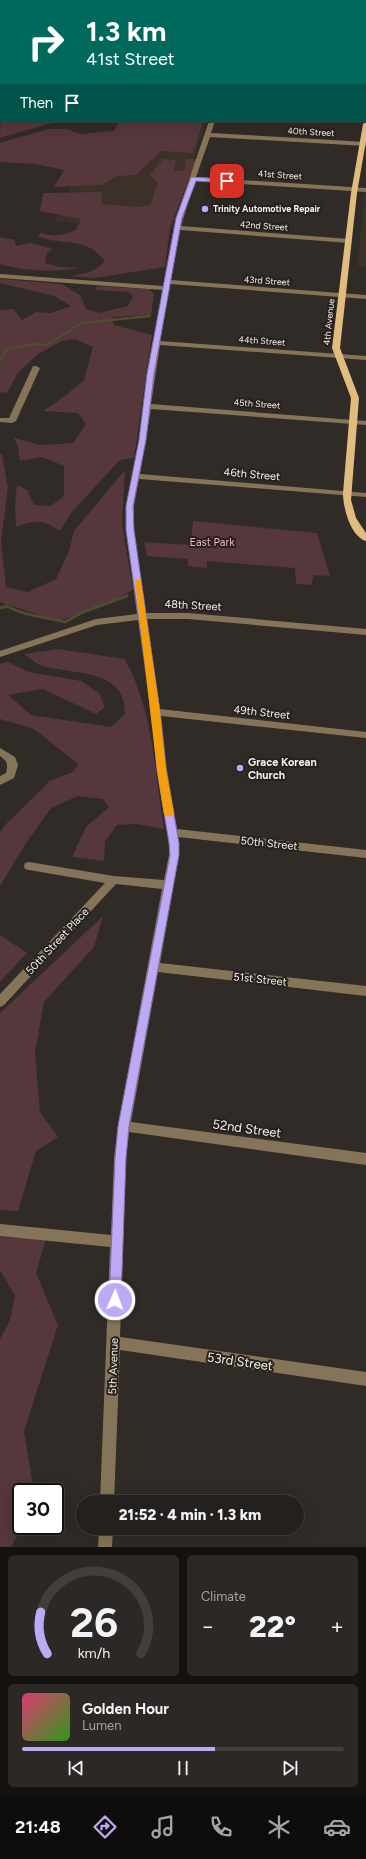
<!DOCTYPE html>
<meta charset="utf-8">
<style>
:root{--surface:#24201d;--page:#2c2826;--text:#f1f3f6;--muted:#a3a3a4;--line:#413e3b;--accent:#bea9f5}
body{margin:0;font-family:Figtree,sans-serif;background:var(--page);color:var(--text);height:100vh;display:flex;flex-direction:column;font-size:15px;white-space:nowrap}
*{box-sizing:border-box;margin:0}
p{font-size:13px;color:var(--muted)}
.icon{flex:none;width:22px;height:22px;fill:none;stroke:currentColor;stroke-width:2;stroke-linecap:round;stroke-linejoin:round}
.map{position:relative;height:1547px;overflow:hidden}
.details{display:flex;flex-direction:column;gap:8px;padding:8px;background:#141210;flex:1}
.details>*{flex:none}
.guide{position:absolute;left:0px;top:0px;width:366px;height:122px;box-shadow:0 4px 16px #0002,0 0 0 1px var(--line);background:#00695c;color:#fff;overflow:hidden}
.speed{position:absolute;left:12px;top:1483px;display:flex;gap:8px;font-size:20px;font-weight:700;text-align:center}
.speed>*{display:grid;place-content:center;width:52px;height:52px;border-radius:50%;background:var(--surface);box-shadow:0 4px 16px #0002,0 0 0 1px var(--line);line-height:1}
.speed .limit{border:2px solid #111;border-radius:6px;background:#fff;color:#111}
.pin{position:absolute;display:grid;place-items:center;width:34px;height:34px;color:#fff;margin:-17px;border-radius:8px;box-shadow:0 2px 6px #0006}
.me{position:absolute;width:44px;margin:-22px;rotate:2deg;stroke-linejoin:round;filter:drop-shadow(0 0 3px #0008)}
.turn{display:flex;align-items:center;gap:14px;height:84px;padding:0 20px;font-size:18px}
.turn .icon{width:52px;height:52px;stroke-width:2.5}
.turn b{display:block;font-size:28px;line-height:34px}
.then{display:flex;align-items:center;height:38px;padding:0 20px;background:#0003;gap:8px;font-size:15px}
.big{font-size:30px;font-weight:800;line-height:1.1}
.details .card{flex:1;display:flex;flex-direction:column;justify-content:center;gap:6px;min-width:0;padding:0 14px;border-radius:6px;background:var(--page)}
.details .dial{align-items:center;gap:0}
.dial svg{height:104px;overflow:visible;fill:none;stroke:var(--line);stroke-width:7;stroke-linecap:round;text-anchor:middle}
.dial text{fill:var(--text);stroke:none}
.song{display:flex;align-items:center;gap:12px}
.cover{width:48px;height:48px;border-radius:6px;background:linear-gradient(135deg,hsl(340 70% 55%),hsl(110 70% 35%))}
.played{height:4px;border-radius:2px;background:linear-gradient(90deg,var(--accent) 60%,var(--line) 60%)}
.keys{display:flex;justify-content:space-around;direction:ltr}
.heat{display:flex;justify-content:space-between;align-items:center;font-size:22px;direction:ltr}
.details .tiles{flex:1;display:grid;gap:8px;grid-template-columns:1fr 1fr}
.card:last-child{grid-column:span 2}
.trip{position:absolute;left:76px;top:1495px;width:228px;height:40px;border-radius:20px;background:var(--surface);box-shadow:0 4px 16px #0002,0 0 0 1px var(--line);font-weight:800;line-height:40px;text-align:center}
.tab-bar{display:flex;height:64px;justify-content:space-around;align-items:center;background:#0e0d0c;color:var(--muted)}
.tab-bar .icon{width:28px;height:28px}
.tab-bar .active{color:var(--accent)}
.tab-bar b{font-size:18px;color:var(--text)}
.map>svg:first-child{display:block}
.built{fill:#3c3129}
.green{fill:#55373c}
.lines{fill:none;stroke-linecap:round;stroke-linejoin:round}
.stream-far1{stroke:#4e4c2f;stroke-width:2.5}
.stream{stroke:#4e4c2f;stroke-width:3}
.minor{fill:#867458;fill-rule:evenodd}
.major{fill:#e1bc7f;fill-rule:evenodd}
.route{fill:#bea9f5;stroke:#7c6e9f}
.slow{fill:#f59e0b}
.poi-dot{fill:#bea9f5;stroke:#27211d;stroke-width:1.5}
.labels{text-anchor:middle;stroke-width:4;stroke-linejoin:round;paint-order:stroke}
.far-street-label{font-size:9px;fill:#f4f0ed;stroke:#27211d}
.far-poi-label{font-size:9px;font-weight:bold;fill:#f4f0ed;stroke:#27211d;text-anchor:start}
.street-label{font-size:11px;fill:#f4f0ed;stroke:#27211d}
.park-label{font-size:11px;fill:#f4b5bf;stroke:#27211d}
.poi-label{font-size:11px;font-weight:bold;fill:#f4f0ed;stroke:#27211d;text-anchor:start}
.near-street-label{font-size:13px;fill:#f4f0ed;stroke:#27211d}
</style>
<div class="map">
<svg width="366" height="1547" viewBox="0 0 366 1547">
<rect width="100%" height="100%" fill="#302b27"/>
<!-- built -->
<path class="built" d="M151,121H206L172,229L55,221L79,171Z
M365,193L366,194V267L357,266Z"/>
<!-- green -->
<path class="green" d="M1,112V121H59L0,138Z
M119,121H203L193,153L161,151L136,175L117,176L102,185L54,187L64,170L35,164L0,162V143L6,141L49,129H67L80,134L114,131Z
M163,159L176,160L174,171H184L186,159H197L170,227L165,267L94,278L70,276C84,274 95,272 105,261C90,243 80,244 58,241C51,241 44,238 37,236L41,233C54,237 64,235 76,230L81,219L40,211L43,193L102,192L101,204L139,207L150,205L158,183L150,175Z
M0,237L15,240L16,246L30,243L53,249L47,253L45,263L60,267L82,268C53,272 28,272 0,264Z
M0,279L62,284L80,295L86,309L99,313L128,306L133,296L128,292L96,290L97,286L149,289L154,294L151,315L112,317L114,325L152,335L134,458L120,460L71,513L60,531C43,519 35,520 16,527L15,504L17,485L27,490L34,505L51,506L64,496V466L42,457L20,461L18,447L14,438L40,445L73,443L86,424L78,413L43,411L65,396L84,380L93,347L75,339L62,341L38,354L18,373L7,393L0,392V310L14,309L22,320L36,312L51,313L71,306L54,296L0,283Z
M0,454L2,455L8,487L1,542L6,587L28,592L56,579L69,551L74,531L125,470L122,523L133,590L101,607L57,621L0,602Z
M193,521L317,533L330,576L314,575L311,585L296,584L295,568L207,561V568L188,566V559L147,556L144,542L191,545Z
M58,649L125,659C154,713 154,769 164,829L136,824L117,825L105,841L104,861L72,857L86,827L109,807L103,799L78,796L51,808L26,843L0,886V832L6,824L50,781L73,772L78,764L34,729L0,719V664L8,662L29,672L81,681L99,693L105,707L96,714L43,689L8,695L31,715L111,727L125,714C126,668 74,675 42,666C36,664 30,658 24,654Z
M103,916L94,947L44,1002L35,1053L40,1112L58,1137L36,1151L18,1211L0,1210V1013Z
M0,935L27,953L0,982Z
M0,1237L46,1239L36,1273L58,1325L24,1431L34,1492H21V1526H23L11,1547H0V1339L10,1320L15,1296L0,1270Z"/>
<g class="lines">
<!-- stream-far1 -->
<path class="stream-far1" d="M0,360L7,349L35,344L46,345L82,323L150,316"/>
<!-- stream -->
<path class="stream" d="M0,608L7,606C24,616 46,617 65,622L83,612L127,596"/>
<!-- minor -->
<path class="minor" d="M297,0H303L296,1Z
M0,8H1V12H0Z
M365,63H366V67H365Z
M365,101H366V105H365Z
M0,105H1V109H0Z
M209,121H215L211,133L366,142V146L210,137L196,177L366,188V192L195,181L181,226L349,239L352,241L349,243L180,230L171,280L366,295V299L170,284L160,341L366,356V360L160,345L151,404L366,421V425L151,409L140,474L366,493V497L139,479L134,506V530L146,613H188L366,629V635L188,619H147L160,709L366,732V738L161,716L167,770L177,829L366,850V858L178,837L179,855L160,963L366,986V996L158,972L131,1122L366,1153V1165L129,1132L126,1158L120,1337L366,1372V1386L120,1350L114,1502H100L110,1247L0,1236V1224L111,1235L114,1158L118,1126L162,889L116,884L4,1005L0,1007V994L105,883L29,870L25,869L24,866L25,863L29,862L114,876L164,880L169,855V843C157,769 149,694 138,620L97,625L0,657V651L96,619L137,614L126,530V506L139,440L147,374L163,290L0,278V274L163,286L176,218Z
M33,366H36L40,368L16,421L12,423L0,422V418H9Z
M0,748L15,757L18,765L14,778L0,785V776L6,773C8,764 8,762 0,756Z
M99,1528H113L112,1547H98Z"/>
<!-- major -->
<path class="major" d="M335,0H341L342,1H336Z
M365,43L366,44V49L365,48Z
M366,122V141L357,193L340,348L359,398L351,500L356,518L366,533V541C350,536 343,507 343,493L351,398L332,348L351,193L363,124Z"/>
</g>
<!-- route -->
<path class="route" d="M191,177L227,179L230,181L227,183L196,181L182,218L154,374L146,440L133,506L134,530L160,712L166,770L179,843V855L129,1126L126,1158L121,1300L120,1304L115,1305L111,1304L109,1300L115,1158L118,1126L170,855L169,843L157,770L152,712L126,530V506L139,440L147,374L176,218Z"/>
<!-- slow -->
<path class="slow" d="M135,580H140L141,582L160,712L166,770L174,814L169,817L164,814L157,770Z"/>
<!-- markers -->
<g class="poi-dot">
<circle cx="205" cy="209" r="4"/>
<circle cx="240" cy="768" r="4"/>
</g>
<g class="labels">
<!-- far-street labels -->
<g class="far-street-label">
<text transform="translate(311 132) rotate(3)" y="3">40th Street</text>
<text transform="translate(280 175) rotate(4)" y="3">41st Street</text>
<text transform="translate(264 226) rotate(4)" y="3">42nd Street</text>
<text transform="translate(267 281) rotate(4)" y="3">43rd Street</text>
<text transform="translate(329 322) rotate(-84)" y="3">4th Avenue</text>
<text transform="translate(262 341) rotate(4)" y="3">44th Street</text>
<text transform="translate(257 404) rotate(4)" y="3">45th Street</text>
</g>
<!-- far-poi labels -->
<g class="far-poi-label">
<text x="213" y="212">Trinity Automotive Repair</text>
</g>
<!-- street labels -->
<g class="street-label">
<text transform="translate(252 474) rotate(5)" y="4">46th Street</text>
<text transform="translate(193 605) rotate(3)" y="4">48th Street</text>
<text transform="translate(262 712) rotate(6)" y="4">49th Street</text>
<text transform="translate(269 843) rotate(6)" y="4">50th Street</text>
<text transform="translate(57 941) rotate(-47)" y="4">50th Street Place</text>
<text transform="translate(260 979) rotate(6)" y="4">51st Street</text>
<text transform="translate(113 1366) rotate(-88)" y="4">5th Avenue</text>
</g>
<!-- park labels -->
<g class="park-label">
<text x="212" y="546">East Park</text>
</g>
<!-- poi labels -->
<g class="poi-label">
<text x="248" y="766">Grace Korean<tspan x="248" dy="13">Church</tspan></text>
</g>
<!-- near-street labels -->
<g class="near-street-label">
<text transform="translate(247 1128) rotate(8)" y="5">52nd Street</text>
<text transform="translate(240 1361) rotate(8)" y="5">53rd Street</text>
</g>
</g>
</svg>
<div class="speed"><div class="limit">30</div></div>
<div class="pin" style="left:227px;top:181px;background:#d93025"><svg class="icon" aria-label="arrive" viewBox="0 0 24 24"><path d="M6 21V4h12l-3 4 3 4H6"/></svg></div>
<svg class="me" style="left:115px;top:1300px" viewBox="-20 -20 40 40"><circle r="17" fill="#bea9f5" stroke="#fff" stroke-width="3"/><path d="M0-11L8 9 0 5-8 9z" fill="#fff"/></svg>
<div class="trip">21:52 · 4 min · 1.3 km</div>
<div class="guide">
<div class="turn"><svg class="icon" aria-label="right" viewBox="0 0 24 24"><path d="M7 20v-9h11M14 6l5 5-5 5"/></svg><div><b>1.3 km</b>41st Street</div></div>
<div class="then">Then<svg class="icon" aria-label="arrive" viewBox="0 0 24 24"><path d="M6 21V4h12l-3 4 3 4H6"/></svg></div>
</div>
</div>
<section class="details">
<div class="tiles">
<div class="card dial"><svg viewBox="0 0 100 80">
<path d="M14 69A42 42 0 1 1 86 69"/>
<path d="M14 69A42 42 0 0 1 9 37" stroke="#bea9f5"/>
<text x="50" y="56" font-size="32" font-weight="700">26</text>
<text x="50" y="72" font-size="11">km/h</text>
</svg></div>
<div class="card"><p>Climate</p>
<div class="heat"><a>−</a><b class="big">22°</b><a>+</a></div>
</div>
<div class="card">
<div class="song"><i class="cover"></i><div><b>Golden Hour</b><p>Lumen</p></div></div>
<div class="played"></div>
<div class="keys"><svg class="icon" aria-label="previous" viewBox="0 0 24 24"><path d="M18 5L8 12l10 7zM5 5v14"/></svg><svg class="icon" aria-label="pause" viewBox="0 0 24 24"><path d="M8 5v14M16 5v14"/></svg><svg class="icon" aria-label="next" viewBox="0 0 24 24"><path d="M6 5l10 7-10 7zM19 5v14"/></svg></div>
</div>
</div>
</section>
<nav class="tab-bar">
<b>21:48</b>
<svg class="icon active" aria-label="directions" viewBox="0 0 24 24"><path d="M12 3l9 9-9 9-9-9zM9 14v-3h6M13 9l2 2-2 2"/></svg>
<svg class="icon" aria-label="music" viewBox="0 0 24 24"><path d="M9 18V5l10-2v13"/><circle cx="6" cy="18" r="3"/><circle cx="16" cy="16" r="3"/></svg>
<svg class="icon" aria-label="phone" viewBox="0 0 24 24"><path d="M5 4h4l2 5-3 2q2 4 5 5l2-3 5 2v4C11 20 4 13 5 4z"/></svg>
<svg class="icon" aria-label="climate" viewBox="0 0 24 24"><path d="M12 3v18M4 7l16 10M4 17L20 7"/></svg>
<svg class="icon" aria-label="car" viewBox="0 0 24 24"><path d="M5 17H2v-5l4-1 3-4h7l3 4 3 1v5h-3M9 17h6M6 11h13"/><circle cx="7" cy="17" r="2"/><circle cx="17" cy="17" r="2"/></svg>
</nav>
